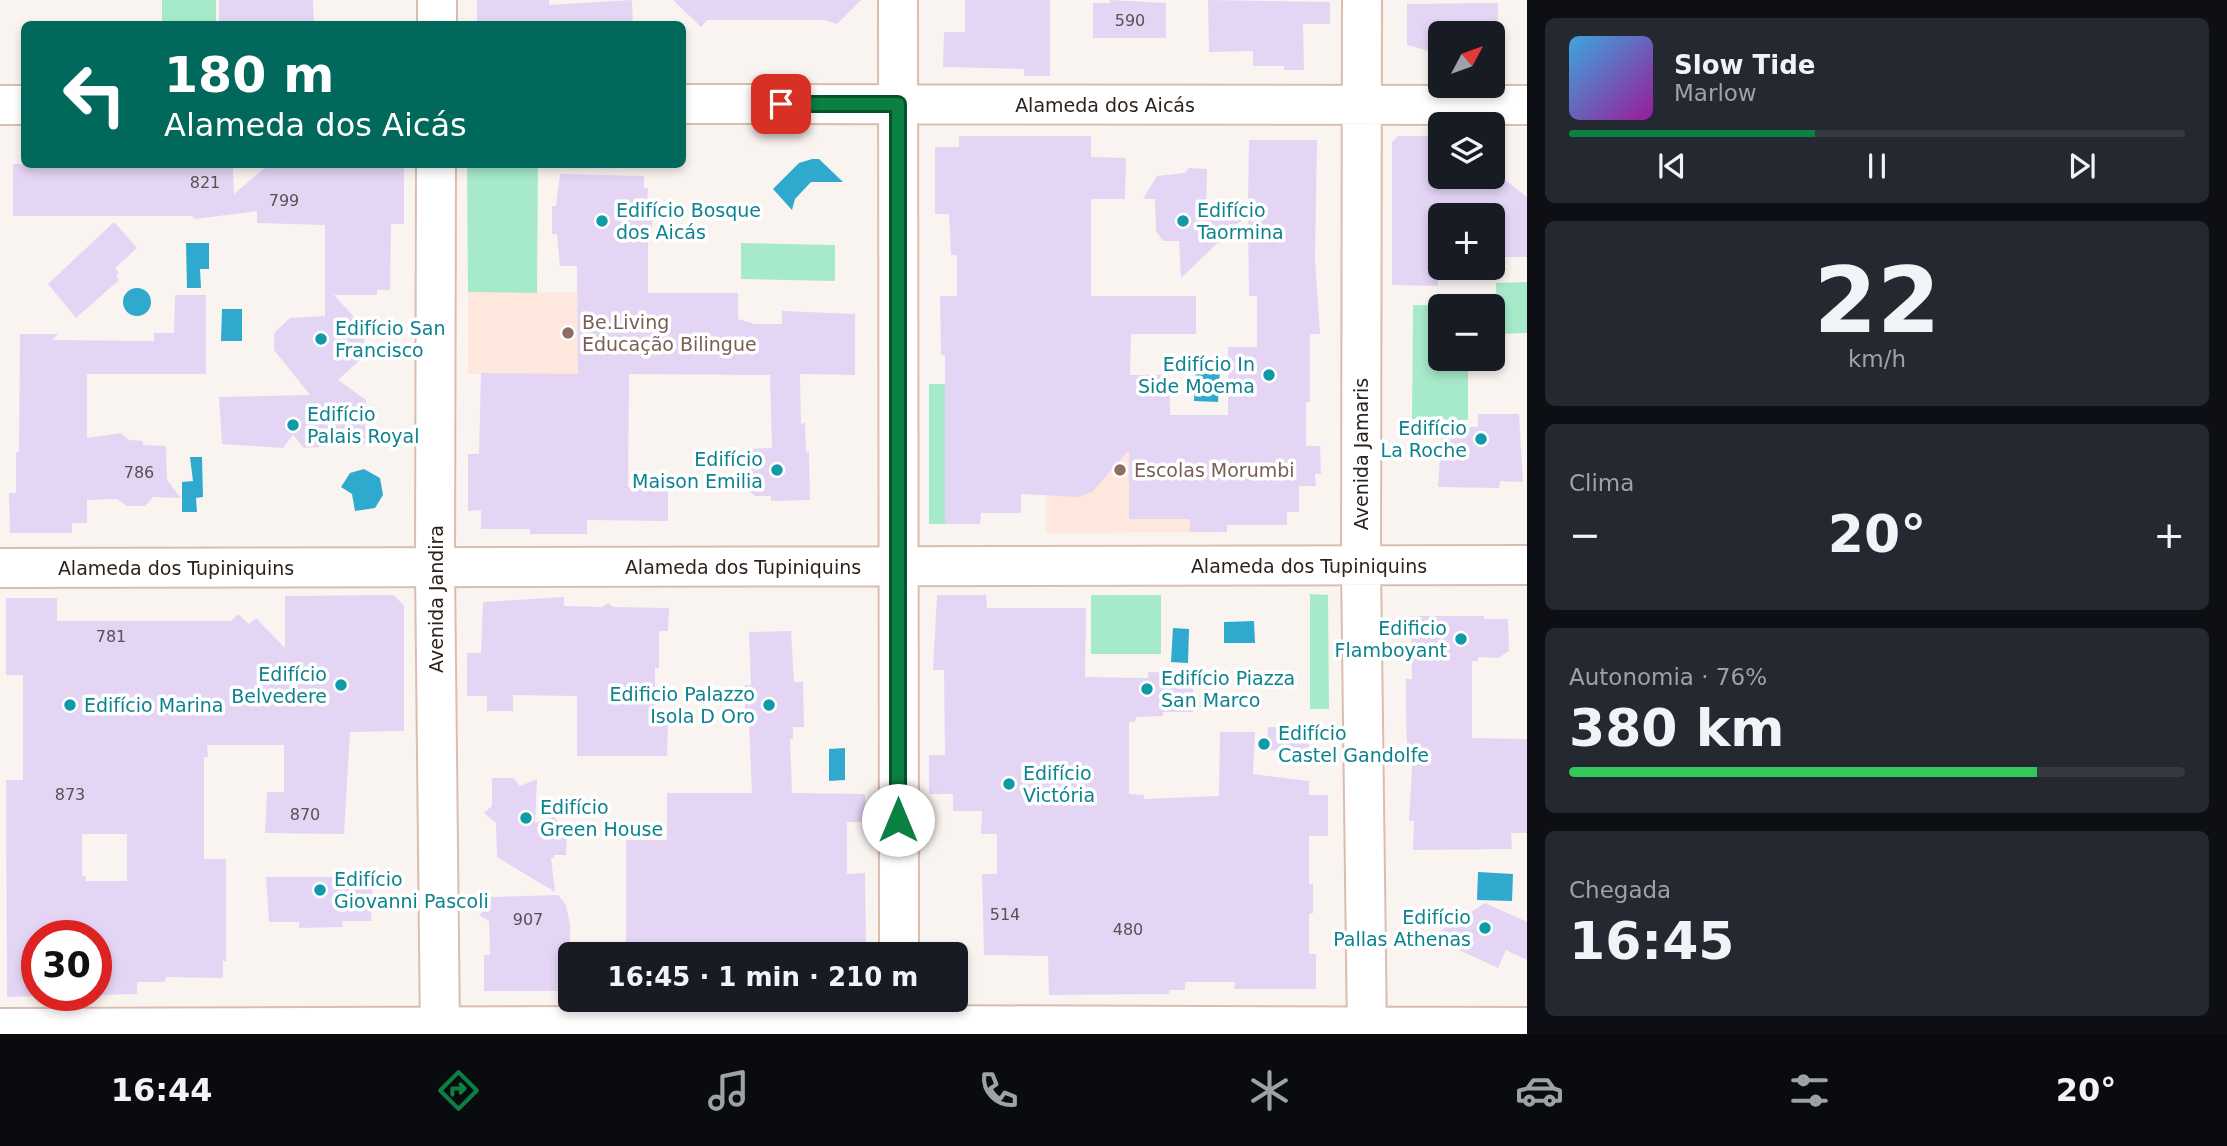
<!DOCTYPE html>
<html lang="pt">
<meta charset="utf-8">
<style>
:root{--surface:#171b24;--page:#242831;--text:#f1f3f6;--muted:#9ea1a6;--line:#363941;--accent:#0b8043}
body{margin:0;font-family:"DejaVu Sans",sans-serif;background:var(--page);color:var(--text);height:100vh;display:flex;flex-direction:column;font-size:26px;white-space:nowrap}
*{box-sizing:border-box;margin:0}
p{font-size:23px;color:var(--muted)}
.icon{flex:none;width:38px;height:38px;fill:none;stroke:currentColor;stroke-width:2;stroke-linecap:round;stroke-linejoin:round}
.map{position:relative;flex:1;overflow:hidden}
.drawer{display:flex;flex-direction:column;gap:18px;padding:18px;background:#0d0f14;width:700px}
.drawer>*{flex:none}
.hud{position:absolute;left:21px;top:21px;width:665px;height:147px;border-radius:10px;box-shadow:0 4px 10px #0003;background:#00695c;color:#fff;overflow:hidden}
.needle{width:46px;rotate:49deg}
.fabs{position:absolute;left:1428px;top:21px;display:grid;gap:14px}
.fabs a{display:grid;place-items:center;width:77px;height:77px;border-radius:10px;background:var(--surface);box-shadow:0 4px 10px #0003;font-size:35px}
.speed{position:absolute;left:21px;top:920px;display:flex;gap:14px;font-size:35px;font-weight:700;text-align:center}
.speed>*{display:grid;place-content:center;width:91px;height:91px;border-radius:50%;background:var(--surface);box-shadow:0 4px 10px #0003;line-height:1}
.speed .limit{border:10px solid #d22;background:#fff;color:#111}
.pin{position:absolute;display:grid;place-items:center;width:60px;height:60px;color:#fff;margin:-30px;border-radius:14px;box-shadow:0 4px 10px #0006}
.me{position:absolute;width:77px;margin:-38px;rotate:0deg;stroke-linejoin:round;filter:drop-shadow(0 0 5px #0008)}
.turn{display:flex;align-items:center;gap:24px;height:147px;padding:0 28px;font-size:32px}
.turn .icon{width:91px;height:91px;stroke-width:2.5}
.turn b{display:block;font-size:49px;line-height:60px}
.big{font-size:52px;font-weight:700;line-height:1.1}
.drawer .tile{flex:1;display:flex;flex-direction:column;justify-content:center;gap:10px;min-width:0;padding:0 24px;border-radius:10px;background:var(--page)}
.drawer .dial{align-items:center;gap:0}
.dial b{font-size:91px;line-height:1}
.song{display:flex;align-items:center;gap:21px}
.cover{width:84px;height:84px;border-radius:10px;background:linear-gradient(135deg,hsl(200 70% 55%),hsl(300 70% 35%))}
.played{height:7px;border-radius:4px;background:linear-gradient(90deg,var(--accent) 40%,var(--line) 40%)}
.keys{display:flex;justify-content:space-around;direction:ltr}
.heat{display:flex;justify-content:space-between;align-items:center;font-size:38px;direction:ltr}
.charge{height:10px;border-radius:5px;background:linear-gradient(90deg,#34c759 76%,var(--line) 0)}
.trip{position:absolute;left:558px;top:942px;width:410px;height:70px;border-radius:10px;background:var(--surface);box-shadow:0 4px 10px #0003;font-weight:700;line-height:70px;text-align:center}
.tabs{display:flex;height:112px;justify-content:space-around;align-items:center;background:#090b0e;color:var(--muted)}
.tabs .icon{width:49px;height:49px}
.tabs .selected{color:var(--accent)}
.tabs b{font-size:32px;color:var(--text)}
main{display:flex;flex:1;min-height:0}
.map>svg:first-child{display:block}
.built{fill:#fee7dc}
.green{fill:#a6eaca}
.water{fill:#2faace}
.building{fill:#e4d5f5;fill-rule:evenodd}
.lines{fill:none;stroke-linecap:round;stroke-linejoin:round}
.minor-casing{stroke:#dbbdaf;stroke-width:42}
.minor{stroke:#fff;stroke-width:38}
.route-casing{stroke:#07532c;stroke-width:18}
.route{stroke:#0b8043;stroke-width:12}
.culture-dot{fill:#0f9aa8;stroke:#fff;stroke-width:2.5}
.education-dot{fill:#8d6e63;stroke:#fff;stroke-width:2.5}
.labels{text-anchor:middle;stroke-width:7;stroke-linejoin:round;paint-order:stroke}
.number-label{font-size:16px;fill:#5b4f52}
.street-label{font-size:19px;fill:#2d221c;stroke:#fff}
.culture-label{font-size:19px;fill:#0d838f;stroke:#fff;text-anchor:start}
.education-label{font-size:19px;fill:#785e54;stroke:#fff;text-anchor:start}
</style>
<main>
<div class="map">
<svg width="1527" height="1034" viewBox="0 0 1527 1034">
<rect width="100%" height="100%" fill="#faf4f1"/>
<!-- built -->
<path class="built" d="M468,292L668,293V374H468Z
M1047,375H1169L1170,415H1193L1192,490L1227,491V532L1046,533Z"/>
<!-- green -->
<path class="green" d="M162,0H216V22L162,23Z
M467,165H538L537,293L468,292Z
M741,243L835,245V281L741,279Z
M1527,282V333L1497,334L1496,283Z
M1413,305L1469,306H1440V359H1468V420L1412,419Z
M929,384H945V524H929Z
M1310,594L1328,595L1329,709H1310Z
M1091,595H1161V654H1091Z"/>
<!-- water -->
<path class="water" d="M812,159H819L843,182H811L795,199L792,210L773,189L799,163Z
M186,243H209V269H200L201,288H187Z
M123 302a14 14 0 1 1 28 0a14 14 0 1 1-28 0Z
M222,309H242V341H221Z
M1196,368L1220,369L1218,402L1194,401Z
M190,457H202L203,497L196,498L197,512H182V482L193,481Z
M364,469L380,478L383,495L375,508L355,511L352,494L341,487L350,473Z
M1254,621L1255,643H1224V622Z
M1173,628L1189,629L1188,663L1171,662Z
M845,748V780L829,781V749Z
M1478,872L1513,874L1512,901L1477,900Z"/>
<!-- building -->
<path class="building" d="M219,0H313L314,24H219Z
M477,0H549V5L632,0L633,24H477Z
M673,0H861L837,24L824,20H707L701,27Z
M965,0H1050V76H1024V69L943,67L944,32H965Z
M1110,0L1166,3V38H1093V3H1110Z
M1208,0L1330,2V24H1303L1304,70H1284V66H1253V51L1209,52Z
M1498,3V33H1440V54L1407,45V4Z
M959,136H1091V157L1126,158L1125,199H1091V296H1196V334H1131L1130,375H1169L1170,415H1228V347H1257V296H1249L1248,214L1181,278L1179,241H1163L1156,231L1155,199H1143L1157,176L1185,173L1189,168L1207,169L1206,211L1248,204L1249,140H1317L1315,260L1320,334H1310V402H1306V446H1320L1321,474H1315L1316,486H1299V512H1287V525H1227V532H1190V519H1129V450L1093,491L1079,497L1021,494V513H981L980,524H945V355H941L940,296H957V255H951L949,214H935V147H959Z
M1398,136H1440V177H1444V188H1492L1501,177L1527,197V257H1493V215L1444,214L1440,215L1438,286L1392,285V142Z
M13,164H233L234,194L269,164L326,167V164H404V224H391L390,290H377V295H334L366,330L361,359L338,380L366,400L365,444L304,448L293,435L283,448L222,444L219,397L310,395L274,350V333L290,318L325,316V225L257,223V211L195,219L192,216H13Z
M560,174L644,176V188H648L647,207H652V235H648V293H738V319L755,324H782V311L855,314V375L800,374L801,424L805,423L806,452L809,451L810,500L771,501V496H755L746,489L745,449L772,448L770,375L629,374L628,487H668V521L587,520V534H530V529H481V510L468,511V454H479L481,373L578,374L577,266H560L557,234H552V206H556Z
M114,222L137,248L115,268L119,273L116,276L119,280L76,318L48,284Z
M175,295H206V374H87V438L121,433L129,440L143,441V445L166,446L167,480L181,498L153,497L145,506H127L117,499L87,500V523H72V533H10L9,493H16V452H19L20,334H58L52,340L154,341V333H174Z
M1478,414H1519L1523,482L1500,481L1499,488L1438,487L1442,427H1478Z
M394,595L404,606V731L350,732L344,834L265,833L267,792H284V745H207L208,757H204V859H226V961H223V978L166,977L165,982H137V994L96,995V936H37V996L7,997L6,780H23V675H6V598H57V621H231L238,614L249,624L256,618L285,648V596ZM82,834H127V881H86L85,876H82Z
M937,595H986L987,608H1086L1085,677L1148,678V672L1183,673L1193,687V712H1163V716L1136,717L1135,722H1129V794L1144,795V799L1219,796L1220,732H1255L1253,774L1309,781V795H1328V836H1309V884H1313V913L1309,914V954H1316V989H1234L1235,982H1185V990H1169V994L1049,995L1048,956L984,955L982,874H997V834H981L982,811H953V794H929V755H945L944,670H933Z
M564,597V606L602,607L608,603L613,607L669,608L668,631H659V668H655V725H668L667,756H577V696L513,695V711H487V696H467V653H481L483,602Z
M1411,616H1484V619H1508L1509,651L1498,658L1478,657V661H1472V738L1527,739V833H1511L1512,849L1413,850L1414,821H1409L1413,751H1407L1406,714V679H1412Z
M791,631L794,682H803L804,727H793V739H790L792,793L865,794V822H847V874L865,873L866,954H626V840H667V793H752L749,724H745V685H751L749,632Z
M1268,727H1309V751L1267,750Z
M492,778H513L520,786L537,779L535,823L553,816L567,832L566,855H554V858H551L555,892L497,857L496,823L484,813L492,806Z
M266,877H373L371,921H342L343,927L299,928V922H269Z
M558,895L566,905L570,925V991H484V955H490L489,921L479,915L489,906L490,897Z
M1485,903L1527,922V960L1506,950L1498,968L1431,937Z"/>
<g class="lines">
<!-- minor casing -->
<g class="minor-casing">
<path id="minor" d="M898,0L899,954
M1362,0L1361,566L1367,1034
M437,24V0
M682,104L1527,105
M0,105H24
M436,164L435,569L440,1034
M0,568L1527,565
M0,1028L900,1025L1527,1027"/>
</g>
<!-- minor -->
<use href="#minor" class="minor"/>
</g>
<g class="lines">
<!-- route casing -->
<g class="route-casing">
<path id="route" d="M781,104H898V820"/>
</g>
<!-- route -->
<use href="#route" class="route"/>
</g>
<!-- markers -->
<g class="culture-dot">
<circle cx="602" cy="221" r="7"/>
<circle cx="1183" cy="221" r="7"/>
<circle cx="321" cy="339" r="7"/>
<circle cx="1269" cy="375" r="7"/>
<circle cx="293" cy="425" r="7"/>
<circle cx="1481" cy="439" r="7"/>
<circle cx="777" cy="470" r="7"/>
<circle cx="1461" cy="639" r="7"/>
<circle cx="341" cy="685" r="7"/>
<circle cx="1147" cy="689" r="7"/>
<circle cx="70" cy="705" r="7"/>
<circle cx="769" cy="705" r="7"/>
<circle cx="1264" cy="744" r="7"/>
<circle cx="1009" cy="784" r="7"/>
<circle cx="526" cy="818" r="7"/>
<circle cx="320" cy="890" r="7"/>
<circle cx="1485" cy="928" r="7"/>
</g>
<g class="education-dot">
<circle cx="568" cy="333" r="7"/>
<circle cx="1120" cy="470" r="7"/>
</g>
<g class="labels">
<!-- number labels -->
<g class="number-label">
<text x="1130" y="26">590</text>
<text x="205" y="188">821</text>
<text x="284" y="206">799</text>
<text x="139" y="478">786</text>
<text x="111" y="642">781</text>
<text x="70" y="800">873</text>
<text x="305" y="820">870</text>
<text x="1005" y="920">514</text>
<text x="528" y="925">907</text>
<text x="1128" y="935">480</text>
</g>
<!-- street labels -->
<g class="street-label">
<text x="1105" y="112">Alameda dos Aicás</text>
<text transform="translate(1361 454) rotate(-90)" y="7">Avenida Jamaris</text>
<text x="1309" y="573">Alameda dos Tupiniquins</text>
<text x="743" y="574">Alameda dos Tupiniquins</text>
<text x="176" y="575">Alameda dos Tupiniquins</text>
<text transform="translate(436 599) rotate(-90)" y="7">Avenida Jandira</text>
</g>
<!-- culture labels -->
<g class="culture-label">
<text x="616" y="217">Edifício Bosque<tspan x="616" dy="22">dos Aicás</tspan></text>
<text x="1197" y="217">Edifício<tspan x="1197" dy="22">Taormina</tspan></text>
<text x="335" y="335">Edifício San<tspan x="335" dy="22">Francisco</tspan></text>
<text x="1255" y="371" text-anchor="end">Edifício In<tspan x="1255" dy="22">Side Moema</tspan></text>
<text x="307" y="421">Edifício<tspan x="307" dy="22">Palais Royal</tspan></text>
<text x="1467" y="435" text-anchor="end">Edifício<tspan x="1467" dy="22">La Roche</tspan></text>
<text x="763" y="466" text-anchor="end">Edifício<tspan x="763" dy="22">Maison Emilia</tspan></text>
<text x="1447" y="635" text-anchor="end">Edificio<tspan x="1447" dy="22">Flamboyant</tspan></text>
<text x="327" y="681" text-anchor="end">Edifício<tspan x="327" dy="22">Belvedere</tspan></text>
<text x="1161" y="685">Edifício Piazza<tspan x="1161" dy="22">San Marco</tspan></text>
<text x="755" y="701" text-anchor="end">Edificio Palazzo<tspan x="755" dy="22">Isola D Oro</tspan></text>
<text x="84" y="712">Edifício Marina</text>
<text x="1278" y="740">Edifício<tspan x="1278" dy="22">Castel Gandolfe</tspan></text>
<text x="1023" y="780">Edifício<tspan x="1023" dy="22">Victória</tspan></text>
<text x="540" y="814">Edifício<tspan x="540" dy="22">Green House</tspan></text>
<text x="334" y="886">Edifício<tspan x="334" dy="22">Giovanni Pascoli</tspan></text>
<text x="1471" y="924" text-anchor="end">Edifício<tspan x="1471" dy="22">Pallas Athenas</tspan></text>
</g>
<!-- education labels -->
<g class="education-label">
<text x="582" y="329">Be.Living<tspan x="582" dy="22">Educação Bilingue</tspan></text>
<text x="1134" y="477">Escolas Morumbi</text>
</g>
</g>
</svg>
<div class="fabs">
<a><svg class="needle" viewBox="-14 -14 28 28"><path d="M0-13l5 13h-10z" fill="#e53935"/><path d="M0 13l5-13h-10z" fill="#9ea1a6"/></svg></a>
<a><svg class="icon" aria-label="layers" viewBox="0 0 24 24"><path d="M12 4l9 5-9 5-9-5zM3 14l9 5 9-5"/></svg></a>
<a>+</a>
<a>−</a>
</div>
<div class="speed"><div class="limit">30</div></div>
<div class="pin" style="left:781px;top:104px;background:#d93025"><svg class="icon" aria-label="arrive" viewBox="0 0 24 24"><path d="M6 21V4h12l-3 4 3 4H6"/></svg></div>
<svg class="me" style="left:898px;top:820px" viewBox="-20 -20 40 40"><circle r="19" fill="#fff"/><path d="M0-13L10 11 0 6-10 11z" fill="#0b8043"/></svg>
<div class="trip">16:45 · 1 min · 210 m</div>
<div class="hud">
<div class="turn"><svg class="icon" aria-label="left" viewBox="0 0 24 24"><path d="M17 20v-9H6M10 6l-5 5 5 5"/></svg><div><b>180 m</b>Alameda dos Aicás</div></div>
</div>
</div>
<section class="drawer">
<div class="tile">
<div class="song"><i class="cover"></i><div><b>Slow Tide</b><p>Marlow</p></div></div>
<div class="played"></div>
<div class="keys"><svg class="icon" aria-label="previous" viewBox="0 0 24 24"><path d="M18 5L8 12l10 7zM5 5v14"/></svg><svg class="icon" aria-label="pause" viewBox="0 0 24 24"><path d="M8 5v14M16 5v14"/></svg><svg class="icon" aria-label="next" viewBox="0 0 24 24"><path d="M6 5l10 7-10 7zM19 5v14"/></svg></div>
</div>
<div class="tile dial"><b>22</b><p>km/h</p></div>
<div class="tile"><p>Clima</p>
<div class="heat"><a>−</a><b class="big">20°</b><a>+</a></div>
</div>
<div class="tile"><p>Autonomia · 76%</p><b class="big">380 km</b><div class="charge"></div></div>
<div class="tile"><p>Chegada</p><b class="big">16:45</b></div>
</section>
</main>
<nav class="tabs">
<b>16:44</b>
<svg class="icon selected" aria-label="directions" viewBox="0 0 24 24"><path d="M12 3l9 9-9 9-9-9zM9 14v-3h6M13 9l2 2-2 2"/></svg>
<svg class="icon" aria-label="music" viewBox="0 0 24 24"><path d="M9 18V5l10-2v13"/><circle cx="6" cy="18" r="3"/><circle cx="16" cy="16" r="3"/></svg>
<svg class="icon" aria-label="phone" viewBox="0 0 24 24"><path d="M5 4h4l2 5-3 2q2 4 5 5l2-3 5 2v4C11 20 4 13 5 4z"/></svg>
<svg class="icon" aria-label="climate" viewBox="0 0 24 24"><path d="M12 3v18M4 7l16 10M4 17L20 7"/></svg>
<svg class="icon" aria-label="car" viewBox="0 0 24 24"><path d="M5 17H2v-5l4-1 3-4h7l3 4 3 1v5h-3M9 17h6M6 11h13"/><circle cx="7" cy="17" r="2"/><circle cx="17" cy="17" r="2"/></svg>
<svg class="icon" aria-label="filters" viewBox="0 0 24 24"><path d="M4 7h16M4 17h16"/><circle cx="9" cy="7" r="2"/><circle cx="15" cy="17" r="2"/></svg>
<b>20°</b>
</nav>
